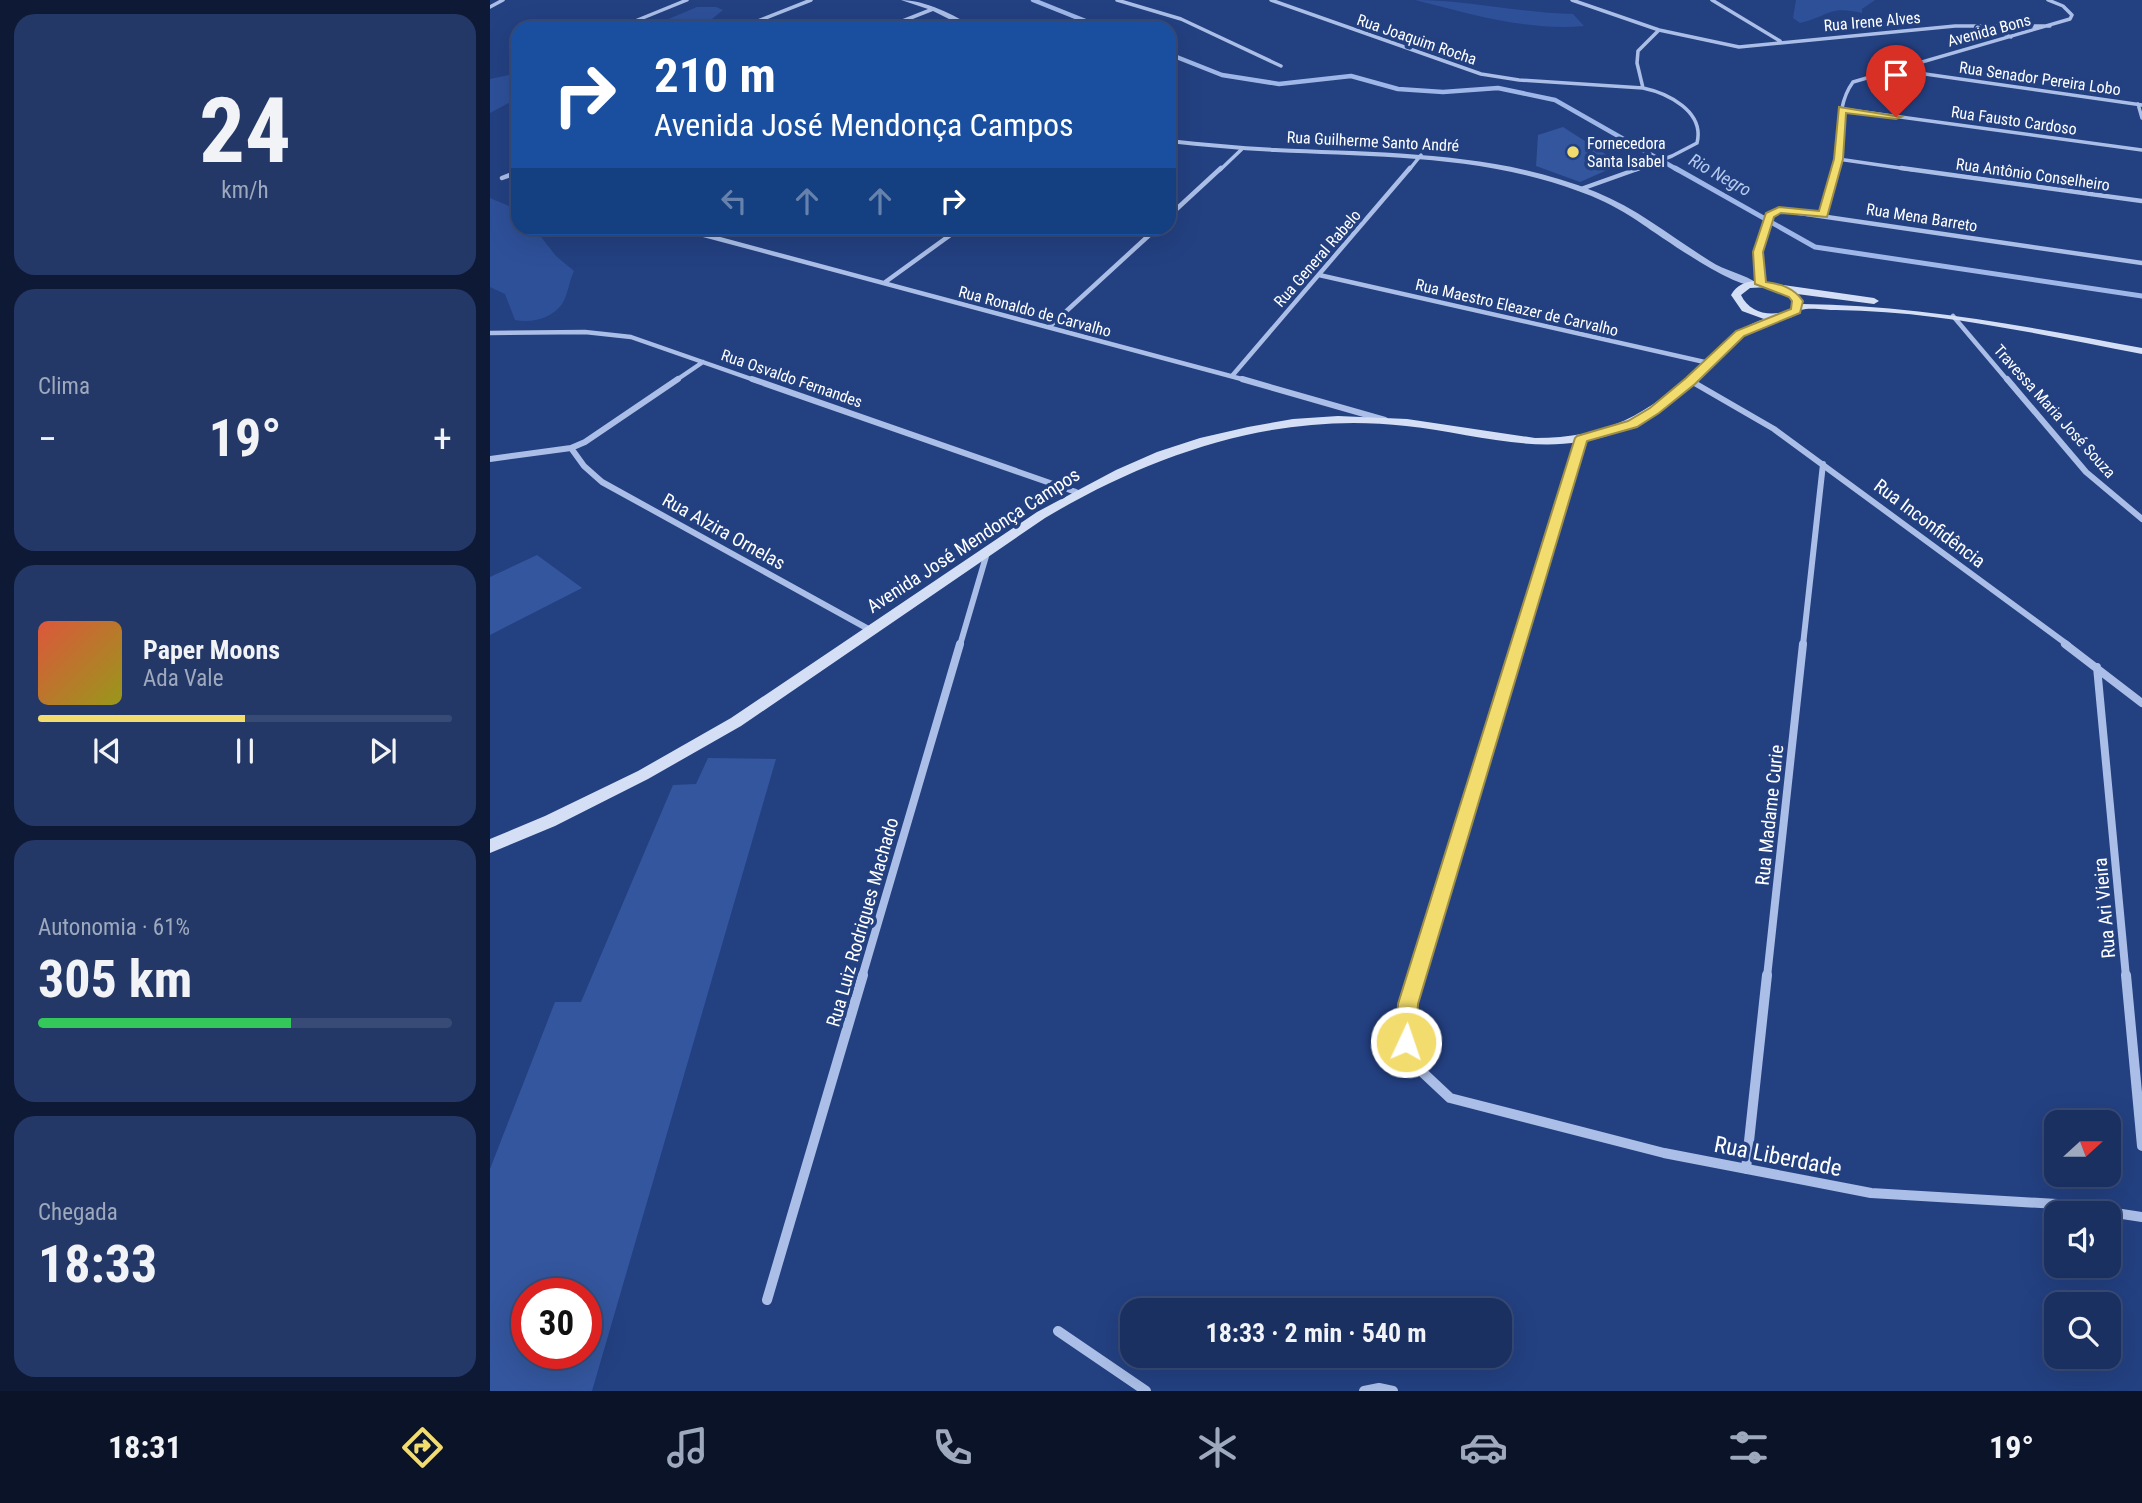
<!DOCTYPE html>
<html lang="pt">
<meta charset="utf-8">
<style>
:root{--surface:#1a3061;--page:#233867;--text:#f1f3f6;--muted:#9fa9bd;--line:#384b76;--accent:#f2dc6e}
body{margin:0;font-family:"Roboto Condensed",sans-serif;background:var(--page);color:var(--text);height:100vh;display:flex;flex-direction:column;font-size:26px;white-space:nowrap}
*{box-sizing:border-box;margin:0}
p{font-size:23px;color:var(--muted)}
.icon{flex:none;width:38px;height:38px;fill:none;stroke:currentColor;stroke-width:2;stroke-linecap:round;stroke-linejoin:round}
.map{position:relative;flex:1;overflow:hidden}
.side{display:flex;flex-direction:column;gap:14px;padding:14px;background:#0e1a35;width:490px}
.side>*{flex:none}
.top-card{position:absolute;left:21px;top:21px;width:665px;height:214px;border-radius:21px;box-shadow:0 7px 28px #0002,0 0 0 2px var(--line);background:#1a4fa0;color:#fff;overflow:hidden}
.needle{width:46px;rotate:69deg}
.buttons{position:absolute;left:1554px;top:1110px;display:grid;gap:14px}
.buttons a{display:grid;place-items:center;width:77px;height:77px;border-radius:14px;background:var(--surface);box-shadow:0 7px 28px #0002,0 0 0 2px var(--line);font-size:35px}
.speed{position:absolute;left:21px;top:1278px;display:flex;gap:14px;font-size:35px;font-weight:700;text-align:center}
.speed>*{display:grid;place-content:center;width:91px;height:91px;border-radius:50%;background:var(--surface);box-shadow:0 7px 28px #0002,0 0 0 2px var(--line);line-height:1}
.speed .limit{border:10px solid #d22;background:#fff;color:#111}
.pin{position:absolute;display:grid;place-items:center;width:60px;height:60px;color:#fff;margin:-72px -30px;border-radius:50% 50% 50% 0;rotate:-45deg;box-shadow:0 0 7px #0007}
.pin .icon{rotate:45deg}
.me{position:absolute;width:77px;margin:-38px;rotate:3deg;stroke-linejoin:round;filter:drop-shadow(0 0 5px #0008)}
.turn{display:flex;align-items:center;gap:24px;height:147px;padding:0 28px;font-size:32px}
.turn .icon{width:91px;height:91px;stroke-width:2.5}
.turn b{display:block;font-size:49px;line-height:60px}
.lanes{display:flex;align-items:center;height:66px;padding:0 28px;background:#0003;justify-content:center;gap:35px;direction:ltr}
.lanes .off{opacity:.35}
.big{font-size:52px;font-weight:700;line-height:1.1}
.side .widget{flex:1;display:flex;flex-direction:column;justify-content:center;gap:10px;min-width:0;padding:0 24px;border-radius:21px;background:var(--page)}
.side .dial{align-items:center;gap:0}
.dial b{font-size:91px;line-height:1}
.song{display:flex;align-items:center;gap:21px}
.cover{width:84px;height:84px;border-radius:10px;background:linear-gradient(135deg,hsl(10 70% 55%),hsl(60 70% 35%))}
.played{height:7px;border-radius:4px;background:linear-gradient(90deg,var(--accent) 50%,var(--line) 50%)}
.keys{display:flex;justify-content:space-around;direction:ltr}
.heat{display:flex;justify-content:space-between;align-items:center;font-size:38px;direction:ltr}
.charge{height:10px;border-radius:5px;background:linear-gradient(90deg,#34c759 61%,var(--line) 0)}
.trip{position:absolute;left:630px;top:1298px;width:392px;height:70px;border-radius:21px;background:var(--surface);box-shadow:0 7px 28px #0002,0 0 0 2px var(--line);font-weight:700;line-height:70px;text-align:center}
.tab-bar{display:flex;height:112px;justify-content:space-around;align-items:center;background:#0a1327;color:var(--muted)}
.tab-bar .icon{width:49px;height:49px}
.tab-bar .current{color:var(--accent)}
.tab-bar b{font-size:32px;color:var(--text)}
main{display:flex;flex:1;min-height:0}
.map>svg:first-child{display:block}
.green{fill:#2e5099}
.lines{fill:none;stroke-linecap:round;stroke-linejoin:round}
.stream-far1{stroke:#9fb7e8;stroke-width:4.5}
.stream{stroke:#9fb7e8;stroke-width:5}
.building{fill:#34569e;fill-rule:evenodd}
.minor-far4{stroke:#aabee7;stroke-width:3.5}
.minor-far3{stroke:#aabee7;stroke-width:4.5}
.minor-far2{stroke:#aabee7;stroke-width:6}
.minor-far1{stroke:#aabee7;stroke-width:8}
.minor{stroke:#aabee7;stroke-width:10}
.tertiary{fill:#aabee7;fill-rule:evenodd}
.secondary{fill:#d4dff6;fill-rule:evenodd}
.route{fill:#f2dc6e;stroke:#9d8f48;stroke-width:2}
.poi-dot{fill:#f2dc6e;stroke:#234081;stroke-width:2.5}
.labels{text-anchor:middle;stroke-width:7;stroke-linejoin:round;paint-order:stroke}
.far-street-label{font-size:16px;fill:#fff;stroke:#234081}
.far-poi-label{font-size:16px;fill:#fff;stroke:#234081;text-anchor:start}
.far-water-label{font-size:18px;font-style:italic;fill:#b6c9ef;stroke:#234081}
.street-label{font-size:19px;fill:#fff;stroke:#234081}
.near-street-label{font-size:23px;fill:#fff;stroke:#234081}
</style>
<main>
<section class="side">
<div class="widget dial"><b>24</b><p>km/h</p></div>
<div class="widget"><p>Clima</p>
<div class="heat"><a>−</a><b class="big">19°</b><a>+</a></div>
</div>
<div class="widget">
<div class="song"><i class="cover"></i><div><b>Paper Moons</b><p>Ada Vale</p></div></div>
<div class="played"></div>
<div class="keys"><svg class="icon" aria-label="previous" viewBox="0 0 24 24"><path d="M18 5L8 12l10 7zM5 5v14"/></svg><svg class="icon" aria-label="pause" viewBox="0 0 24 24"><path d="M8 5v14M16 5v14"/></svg><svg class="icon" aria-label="next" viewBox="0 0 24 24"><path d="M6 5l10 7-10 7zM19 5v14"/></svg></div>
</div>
<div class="widget"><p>Autonomia · 61%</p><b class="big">305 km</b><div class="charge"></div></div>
<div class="widget"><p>Chegada</p><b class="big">18:33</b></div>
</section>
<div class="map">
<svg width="1652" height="1391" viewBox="0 0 1652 1391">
<rect width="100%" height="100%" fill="#234081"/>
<!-- green -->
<path class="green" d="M925,0C978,0 1030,13 1083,14L1094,26C1036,31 980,14 925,0Z
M1306,0H1385L1372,9V13C1339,5 1339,16 1310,23L1303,18Z
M207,7H226L233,10L211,28H157Z
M28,73V98L0,113V79Z
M0,198L28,210V228H44L66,256L84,271C79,281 78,295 72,304C61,319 42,323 25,320L15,294L0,287Z"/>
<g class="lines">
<!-- stream-far1 -->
<path class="stream-far1" d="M543,0L613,28
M679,54L732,75L789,84L861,76L908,89L953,92L1008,88L1065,100L1188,170"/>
<!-- stream -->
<path class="stream" d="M1185,168L1325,247L1652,296"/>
</g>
<!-- building -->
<path class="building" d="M1073,127L1131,164L1090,182L1046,166L1048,135Z
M47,555L92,588L0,635V577Z
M218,758L286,759L102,1391H0V1169L65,1002H91L183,785L206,784ZM37,1293H96V1353H37Z"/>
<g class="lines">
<!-- minor-far4 -->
<path class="minor-far4" d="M627,0L691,19L791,66
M781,0L991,74L1029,80L1153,88
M1082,0L1169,30L1249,47L1465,26H1560
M1222,0L1290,41
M0,7L13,0
M1498,27L1521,37
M128,28L197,0
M250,28L321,0
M395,28L443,9
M1407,70L1652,105
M1648,104L1652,118
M1352,109L1652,150
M1348,159L1424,170
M730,170L753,148
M919,170L931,155
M1145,170L1182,156L1207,143C1215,111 1177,93 1153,88L1147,63L1148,51L1169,30
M1346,170C1353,140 1344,108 1363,82L1580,19L1582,15L1573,6L1558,0"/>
<!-- minor-far3 -->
<path class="minor-far3" d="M1411,168L1652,201
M12,178L28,172
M1091,189L1150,168
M1334,214L1346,168
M679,216L731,168
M188,228L759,381
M829,275L1219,363
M394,283L470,228
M1271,284L1268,252L1279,216L1289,210L1652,263
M1463,316L1518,381
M559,327L667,228
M0,333L95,332L141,337L267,381
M742,376L920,168
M185,381L213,362"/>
<!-- minor-far2 -->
<path class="minor-far2" d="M262,379L586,492
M752,379L895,420
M1517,379L1596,472L1652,519
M1201,381L1284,429L1578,645
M81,448L94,466L112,482L382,631
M0,459L81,448L95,442L188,379
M470,645L497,553
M1028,645L1091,438
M1313,645L1333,464"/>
<!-- minor-far1 -->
<path class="minor-far1" d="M1575,644L1652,703
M1607,667L1636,977
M372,977L470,644
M926,977L1028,644
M1277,977L1313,644"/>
<!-- minor -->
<path class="minor" d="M927,975L918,1004L919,1048L928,1068L960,1098L1174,1153L1381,1193L1567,1204L1652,1217
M1636,975L1652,1146
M1256,1169L1277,975
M277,1300L373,975
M568,1331L656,1391
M874,1391L889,1388L903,1391"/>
<!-- tertiary -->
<path class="tertiary" d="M411,0C435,0 465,15 485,28H477L441,10Z
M679,139C714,143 750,146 785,148C892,153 1006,151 1106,192C1148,209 1183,238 1220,261C1235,271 1255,274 1268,284C1250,295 1161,229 1140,216C1124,206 1106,197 1088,191C992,155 885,157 785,152C749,150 714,147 679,143Z"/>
<!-- secondary -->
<path class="secondary" d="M1265,281L1384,298L1389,301L1384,304L1307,294L1313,301L1312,304C1427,305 1539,327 1652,348V354C1551,335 1449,311 1346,310C1337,310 1319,307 1311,310C1308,312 1305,316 1302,317C1287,322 1272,325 1258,333C1243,341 1232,356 1220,368C1184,404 1141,435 1090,442C1031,451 974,432 916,426C788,411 664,453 555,518L251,726L158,779L65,826L0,853V839L55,816L148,771L241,718L547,512L626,470L667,452L710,438L758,427L803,419L848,416L917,419L1045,438C1116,438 1158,415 1209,366C1232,345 1243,330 1274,319L1252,311L1241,295C1247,285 1254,282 1265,281ZM1260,288C1278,286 1290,289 1303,301L1301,309C1283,318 1260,314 1251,295Z"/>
</g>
<!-- route -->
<path class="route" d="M1349,107L1411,117L1406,119L1356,113L1353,159L1337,217L1291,213L1284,217L1273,252L1276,282C1291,284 1304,288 1313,301L1310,313L1254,336L1205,384L1169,413L1147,427L1097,441L928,1004L926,1042L923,1049L916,1052L909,1049L906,1042L908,1004L1085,438L1087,436L1138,421L1160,408L1196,378L1246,331L1301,309L1302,301L1299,297L1265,284L1263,252L1276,213L1289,207L1329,211L1344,159Z"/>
<!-- markers -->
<circle class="poi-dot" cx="1083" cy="152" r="7"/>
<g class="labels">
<!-- far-street labels -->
<g class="far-street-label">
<text transform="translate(1382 21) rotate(-5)" y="6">Rua Irene Alves</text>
<text transform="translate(1499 30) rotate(-15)" y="6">Avenida Bons</text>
<text transform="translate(927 39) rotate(19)" y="6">Rua Joaquim Rocha</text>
<text transform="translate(1550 78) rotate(8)" y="6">Rua Senador Pereira Lobo</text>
<text transform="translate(1524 120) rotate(8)" y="6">Rua Fausto Cardoso</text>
<text transform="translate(883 141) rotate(3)" y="6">Rua Guilherme Santo André</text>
<text transform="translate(1543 174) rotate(8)" y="6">Rua Antônio Conselheiro</text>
<text transform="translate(1432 217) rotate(9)" y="6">Rua Mena Barreto</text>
<text transform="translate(827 258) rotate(-49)" y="6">Rua General Rabelo</text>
<text transform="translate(1027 307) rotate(13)" y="6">Rua Maestro Eleazer de Carvalho</text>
<text transform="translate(545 311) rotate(15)" y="6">Rua Ronaldo de Carvalho</text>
<text transform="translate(302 378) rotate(19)" y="6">Rua Osvaldo Fernandes</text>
<text transform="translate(1565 411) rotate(48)" y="6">Travessa Maria José Souza</text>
</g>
<!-- far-poi labels -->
<g class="far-poi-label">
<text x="1097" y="149">Fornecedora<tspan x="1097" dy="18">Santa Isabel</tspan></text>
</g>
<!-- far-water labels -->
<g class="far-water-label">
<text transform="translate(1230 175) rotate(29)" y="6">Rio Negro</text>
</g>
<!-- street labels -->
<g class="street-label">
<text transform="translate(1440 523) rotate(37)" y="7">Rua Inconfidência</text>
<text transform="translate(234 531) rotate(29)" y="7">Rua Alzira Ornelas</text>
<text transform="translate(483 540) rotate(-33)" y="7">Avenida José Mendonça Campos</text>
<text transform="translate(1279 815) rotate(-84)" y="7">Rua Madame Curie</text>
<text transform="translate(1614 908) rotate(-95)" y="7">Rua Ari Vieira</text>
<text transform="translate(372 922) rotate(-74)" y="7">Rua Luiz Rodrigues Machado</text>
</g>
<!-- near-street labels -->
<g class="near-street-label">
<text transform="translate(1288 1156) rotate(11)" y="8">Rua Liberdade</text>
</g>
</g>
</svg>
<div class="buttons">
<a><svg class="needle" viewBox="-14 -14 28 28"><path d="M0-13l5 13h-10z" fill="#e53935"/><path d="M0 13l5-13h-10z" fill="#9fa9bd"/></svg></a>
<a><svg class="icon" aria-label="sound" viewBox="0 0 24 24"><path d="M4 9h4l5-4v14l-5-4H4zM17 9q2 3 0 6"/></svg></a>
<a><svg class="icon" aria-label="search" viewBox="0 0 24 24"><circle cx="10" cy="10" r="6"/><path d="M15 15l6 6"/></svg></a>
</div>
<div class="speed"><div class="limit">30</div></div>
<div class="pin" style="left:1406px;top:117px;background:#d93025"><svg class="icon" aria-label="arrive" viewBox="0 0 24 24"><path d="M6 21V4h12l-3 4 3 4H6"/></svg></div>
<svg class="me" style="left:916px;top:1042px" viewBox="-20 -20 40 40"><circle r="17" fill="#f2dc6e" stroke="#fff" stroke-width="3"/><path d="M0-11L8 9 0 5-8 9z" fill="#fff"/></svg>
<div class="trip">18:33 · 2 min · 540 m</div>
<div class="top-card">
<div class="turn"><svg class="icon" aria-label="right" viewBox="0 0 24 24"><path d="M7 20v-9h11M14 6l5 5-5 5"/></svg><div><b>210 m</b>Avenida José Mendonça Campos</div></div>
<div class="lanes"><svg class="icon off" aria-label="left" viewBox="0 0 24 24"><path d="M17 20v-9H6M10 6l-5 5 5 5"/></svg><svg class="icon off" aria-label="ahead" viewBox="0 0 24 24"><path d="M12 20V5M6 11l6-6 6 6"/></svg><svg class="icon off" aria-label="ahead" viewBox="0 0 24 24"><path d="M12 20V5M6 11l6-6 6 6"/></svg><svg class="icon" aria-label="right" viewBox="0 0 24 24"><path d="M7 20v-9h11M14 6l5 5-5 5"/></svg></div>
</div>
</div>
</main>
<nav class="tab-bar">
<b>18:31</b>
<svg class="icon current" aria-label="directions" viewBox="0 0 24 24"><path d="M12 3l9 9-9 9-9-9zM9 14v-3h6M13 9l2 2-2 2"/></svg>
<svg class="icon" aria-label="music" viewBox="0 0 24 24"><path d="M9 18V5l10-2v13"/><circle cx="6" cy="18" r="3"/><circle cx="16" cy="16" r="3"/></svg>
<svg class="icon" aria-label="phone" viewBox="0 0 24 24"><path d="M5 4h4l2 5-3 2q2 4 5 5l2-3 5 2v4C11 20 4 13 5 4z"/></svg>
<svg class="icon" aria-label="climate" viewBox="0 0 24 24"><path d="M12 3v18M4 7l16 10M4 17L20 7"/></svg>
<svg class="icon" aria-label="car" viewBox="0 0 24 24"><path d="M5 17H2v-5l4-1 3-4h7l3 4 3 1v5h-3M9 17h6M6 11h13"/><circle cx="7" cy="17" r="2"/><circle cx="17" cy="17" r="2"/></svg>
<svg class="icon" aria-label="filters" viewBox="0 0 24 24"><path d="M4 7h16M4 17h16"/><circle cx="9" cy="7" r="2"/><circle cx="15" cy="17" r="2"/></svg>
<b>19°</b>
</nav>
